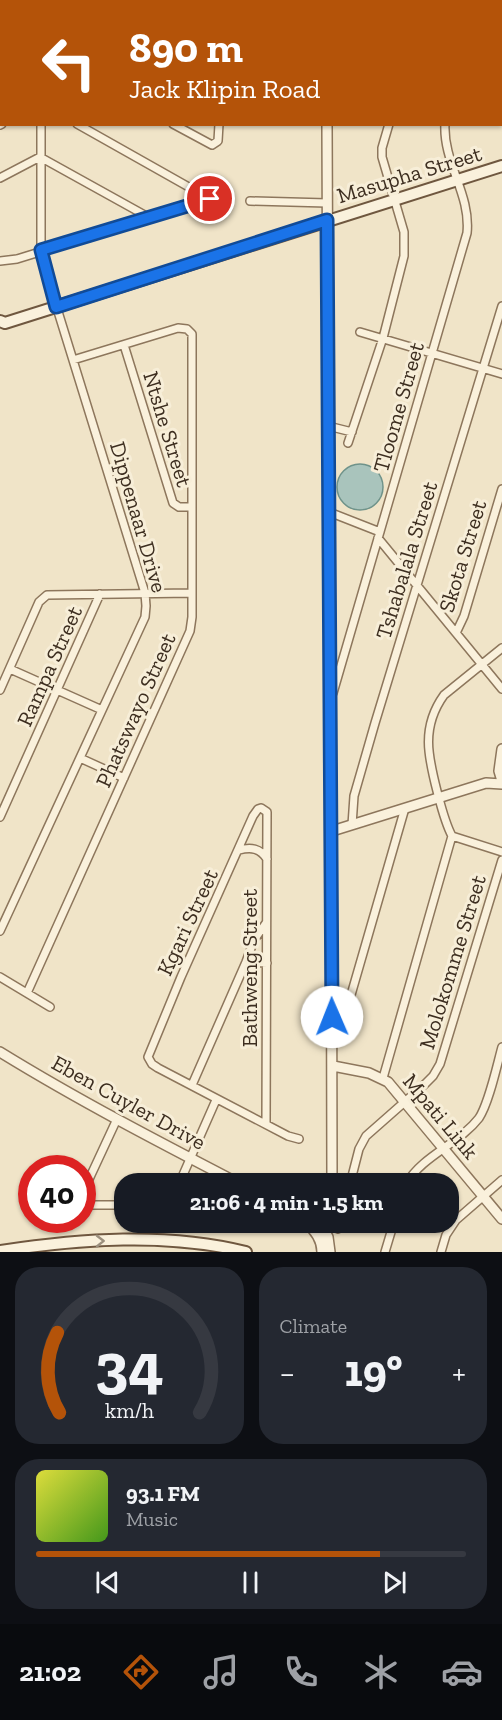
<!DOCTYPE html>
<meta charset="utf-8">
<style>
:root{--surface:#171b24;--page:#242831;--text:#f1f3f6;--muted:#9ea1a6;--line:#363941;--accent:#b45309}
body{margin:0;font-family:"Zilla Slab",serif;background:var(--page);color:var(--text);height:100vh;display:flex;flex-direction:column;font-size:22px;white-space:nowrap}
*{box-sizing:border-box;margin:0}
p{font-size:20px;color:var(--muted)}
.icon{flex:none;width:33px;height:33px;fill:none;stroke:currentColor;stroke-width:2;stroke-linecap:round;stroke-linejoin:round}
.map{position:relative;height:1252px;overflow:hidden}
.sheet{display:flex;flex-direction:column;gap:15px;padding:15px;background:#0d0f14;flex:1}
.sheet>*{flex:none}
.top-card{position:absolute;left:0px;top:0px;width:502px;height:126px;box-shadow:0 2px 4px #0004;background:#b45309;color:#fff;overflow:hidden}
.speed{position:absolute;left:18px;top:1155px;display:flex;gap:12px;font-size:30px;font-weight:700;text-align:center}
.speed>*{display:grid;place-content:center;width:78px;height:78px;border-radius:50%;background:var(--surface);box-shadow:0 2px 4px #0004;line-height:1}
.speed .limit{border:9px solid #d22;background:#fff;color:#111}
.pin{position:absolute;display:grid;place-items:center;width:51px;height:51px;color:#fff;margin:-26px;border:3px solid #fff;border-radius:50%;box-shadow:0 2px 6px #0007}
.me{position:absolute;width:66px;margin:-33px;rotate:359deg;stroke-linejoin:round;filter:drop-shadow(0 0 4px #0008)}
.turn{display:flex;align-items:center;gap:21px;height:126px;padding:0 30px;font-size:27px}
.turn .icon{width:78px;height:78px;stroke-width:2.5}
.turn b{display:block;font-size:42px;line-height:51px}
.big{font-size:45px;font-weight:700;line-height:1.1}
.sheet .tile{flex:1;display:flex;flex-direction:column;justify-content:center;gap:9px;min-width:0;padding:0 21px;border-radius:24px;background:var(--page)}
.sheet .dial{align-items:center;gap:0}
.dial svg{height:156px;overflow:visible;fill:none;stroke:var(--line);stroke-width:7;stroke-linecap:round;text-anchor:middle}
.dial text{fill:var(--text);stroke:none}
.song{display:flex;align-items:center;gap:18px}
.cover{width:72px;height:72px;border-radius:9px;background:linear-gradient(135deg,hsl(60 70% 55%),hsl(100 70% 35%))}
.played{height:6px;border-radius:3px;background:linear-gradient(90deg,var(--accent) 80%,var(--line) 80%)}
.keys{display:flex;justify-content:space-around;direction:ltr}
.heat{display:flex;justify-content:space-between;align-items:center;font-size:33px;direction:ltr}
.sheet .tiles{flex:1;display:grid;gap:15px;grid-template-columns:1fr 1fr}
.tile:last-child{grid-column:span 2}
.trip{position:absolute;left:114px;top:1173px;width:345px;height:60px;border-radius:24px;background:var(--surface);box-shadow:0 2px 4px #0004;font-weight:700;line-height:60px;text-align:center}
.tabs{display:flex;height:96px;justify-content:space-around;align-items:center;background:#090b0e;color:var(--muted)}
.tabs .icon{width:42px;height:42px}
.tabs .current{color:var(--accent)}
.tabs b{font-size:27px;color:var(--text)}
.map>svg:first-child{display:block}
.water{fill:#a9c4bc;stroke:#6f938a;stroke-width:1.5}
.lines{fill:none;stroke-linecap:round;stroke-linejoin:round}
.minor-casing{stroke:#8d765c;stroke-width:10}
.tertiary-casing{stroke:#8d765c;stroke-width:12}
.secondary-casing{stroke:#6f573f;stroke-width:14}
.minor{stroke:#faf1dc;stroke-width:7}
.tertiary{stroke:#faf1dc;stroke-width:9}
.secondary{stroke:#faf1dc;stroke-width:10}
.oneway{stroke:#9c907e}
.route-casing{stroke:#114b97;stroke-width:15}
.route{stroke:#1a73e8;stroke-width:10}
.labels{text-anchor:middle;stroke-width:6;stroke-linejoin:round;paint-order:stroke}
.street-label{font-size:22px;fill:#3d2e20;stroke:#f7eed8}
</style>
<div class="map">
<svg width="502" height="1252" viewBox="0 0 502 1252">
<rect width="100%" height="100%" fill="#f0e4c8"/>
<!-- water -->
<path class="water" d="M337 487a23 23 0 1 1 46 0a23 23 0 1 1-46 0Z"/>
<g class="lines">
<!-- minor casing -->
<g class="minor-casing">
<path id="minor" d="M138,0L141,2
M217,0V2
M38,2L41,0
M425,2L426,0
M481,2L482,0
M0,21L2,20
M0,74L2,73
M77,124L210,199
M173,124L212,145L218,141L219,124
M0,125L2,124
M0,178L40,157L150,218
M250,201L327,203
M0,261L17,259L217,197
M360,332L502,374
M124,345L173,503L179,507H192
M328,426L352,432
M348,443L383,338L404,256V232L382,157V148L389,124
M329,512L380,532
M378,538L502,689
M456,633L464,616L502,489
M502,648L444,695C421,727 428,756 437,791C441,806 445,823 452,836L502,852
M10,669L102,710
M0,690L39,602L47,595L192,593
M333,693L467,233C471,194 443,163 445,124
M80,758L124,778
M0,817L100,594
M352,825L354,796L375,723L502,306
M239,850C251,847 260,848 267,859
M0,931L145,617L146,606L145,593L47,276L41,251V124
M246,962L267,963
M0,977L50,1007
M27,993L190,631L192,617V334L187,329L178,328L73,360
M333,1037L342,1026L405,808
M383,1078L452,836
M192,1085L246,962L254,940L266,923
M117,1119L84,1190V1200L87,1204L92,1205H124
M266,1124L267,812L261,808L258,809L253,816L181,977L148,1057L152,1064L158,1068L288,1136L299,1139
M179,1184L216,1100
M350,1184L359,1149L366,1136L425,1084L433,1076L440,1064L502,860
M406,1184C423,1155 459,1144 479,1118C489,1103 497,1065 502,1047
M338,1229L340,1222
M385,1252L394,1222
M441,1252L446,1235L456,1220L502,1180"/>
</g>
<!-- tertiary casing -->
<g class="tertiary-casing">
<path id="tertiary" d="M327,0V2
M327,124L329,628L331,698L332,1184
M502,749L499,771L502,781
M332,831L486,783L502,784
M0,1052C78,1100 159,1142 240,1184
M333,1066L369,1073L388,1082L502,1219
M305,1222C315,1230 322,1239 322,1252
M320,1222L328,1237L330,1252"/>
</g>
<!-- secondary casing -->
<g class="secondary-casing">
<path id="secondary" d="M0,321L5,323L502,166
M0,1251C80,1239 166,1232 246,1252"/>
</g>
<!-- minor -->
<use href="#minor" class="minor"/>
<!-- tertiary -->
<use href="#tertiary" class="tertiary"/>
<!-- secondary -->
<use href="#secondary" class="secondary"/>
</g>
<!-- one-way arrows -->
<defs><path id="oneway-chevron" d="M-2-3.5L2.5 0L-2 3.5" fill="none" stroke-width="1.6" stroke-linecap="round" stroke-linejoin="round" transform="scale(1.5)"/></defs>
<use class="oneway" href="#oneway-chevron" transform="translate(100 1241) rotate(-1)"/>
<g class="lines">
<!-- route casing -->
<g class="route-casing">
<path id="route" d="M210,199L41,250L56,307L327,220L332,1017"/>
</g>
<!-- route -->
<use href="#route" class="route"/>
</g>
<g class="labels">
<!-- street labels -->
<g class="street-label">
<text transform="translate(409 174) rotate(-17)" y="8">Masupha Street</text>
<text transform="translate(398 407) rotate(-74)" y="8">Tloome Street</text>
<text transform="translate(168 429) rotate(73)" y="8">Ntshe Street</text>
<text transform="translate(139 517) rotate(74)" y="8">Dippenaar Drive</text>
<text transform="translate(462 556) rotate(-73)" y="8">Skota Street</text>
<text transform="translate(406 560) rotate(-73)" y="8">Tshabalala Street</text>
<text transform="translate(49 666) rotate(-66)" y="8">Rampa Street</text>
<text transform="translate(135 710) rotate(-66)" y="8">Phatswayo Street</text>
<text transform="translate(187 922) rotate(-65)" y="8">Kgari Street</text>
<text transform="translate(452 962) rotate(-73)" y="8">Molokomme Street</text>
<text transform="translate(249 968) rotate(-90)" y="8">Bathweng Street</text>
<text transform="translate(129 1102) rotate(29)" y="8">Eben Cuyler Drive</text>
<text transform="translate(441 1116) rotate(50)" y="8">Mpati Link</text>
</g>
</g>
</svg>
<div class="speed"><div class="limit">40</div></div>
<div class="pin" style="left:210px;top:199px;background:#d93025"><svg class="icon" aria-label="arrive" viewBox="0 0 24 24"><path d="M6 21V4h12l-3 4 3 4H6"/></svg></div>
<svg class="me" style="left:332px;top:1017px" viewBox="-20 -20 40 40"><circle r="19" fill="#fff"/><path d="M0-13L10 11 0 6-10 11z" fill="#1a73e8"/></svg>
<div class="trip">21:06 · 4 min · 1.5 km</div>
<div class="top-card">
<div class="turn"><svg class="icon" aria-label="left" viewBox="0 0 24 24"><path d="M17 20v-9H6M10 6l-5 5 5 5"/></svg><div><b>890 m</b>Jack Klipin Road</div></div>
</div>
</div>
<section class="sheet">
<div class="tiles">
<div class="tile dial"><svg viewBox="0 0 100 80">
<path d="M14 69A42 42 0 1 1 86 69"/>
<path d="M14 69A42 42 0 0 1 13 28" stroke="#b45309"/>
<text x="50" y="56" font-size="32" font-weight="700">34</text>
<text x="50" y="72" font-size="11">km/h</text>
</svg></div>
<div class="tile"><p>Climate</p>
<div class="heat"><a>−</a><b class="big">19°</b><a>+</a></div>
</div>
<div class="tile">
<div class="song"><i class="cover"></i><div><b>93.1 FM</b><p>Music</p></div></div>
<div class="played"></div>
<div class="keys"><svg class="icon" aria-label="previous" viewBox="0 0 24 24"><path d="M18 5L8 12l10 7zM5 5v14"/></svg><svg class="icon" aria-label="pause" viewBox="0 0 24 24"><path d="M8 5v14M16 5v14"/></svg><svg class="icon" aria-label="next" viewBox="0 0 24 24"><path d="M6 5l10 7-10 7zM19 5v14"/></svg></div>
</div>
</div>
</section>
<nav class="tabs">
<b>21:02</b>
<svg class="icon current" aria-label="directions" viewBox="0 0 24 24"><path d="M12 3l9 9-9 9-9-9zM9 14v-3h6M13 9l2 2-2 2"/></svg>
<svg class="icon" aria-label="music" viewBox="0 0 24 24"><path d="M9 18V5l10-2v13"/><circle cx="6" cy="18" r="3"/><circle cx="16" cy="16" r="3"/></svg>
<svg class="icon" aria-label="phone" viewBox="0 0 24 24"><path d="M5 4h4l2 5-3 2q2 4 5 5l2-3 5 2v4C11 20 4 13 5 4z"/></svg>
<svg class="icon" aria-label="climate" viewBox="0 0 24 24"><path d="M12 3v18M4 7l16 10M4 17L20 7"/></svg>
<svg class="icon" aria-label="car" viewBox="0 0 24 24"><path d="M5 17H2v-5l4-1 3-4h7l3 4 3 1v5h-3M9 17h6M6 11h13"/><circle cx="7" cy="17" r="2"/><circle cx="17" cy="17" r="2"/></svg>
</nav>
